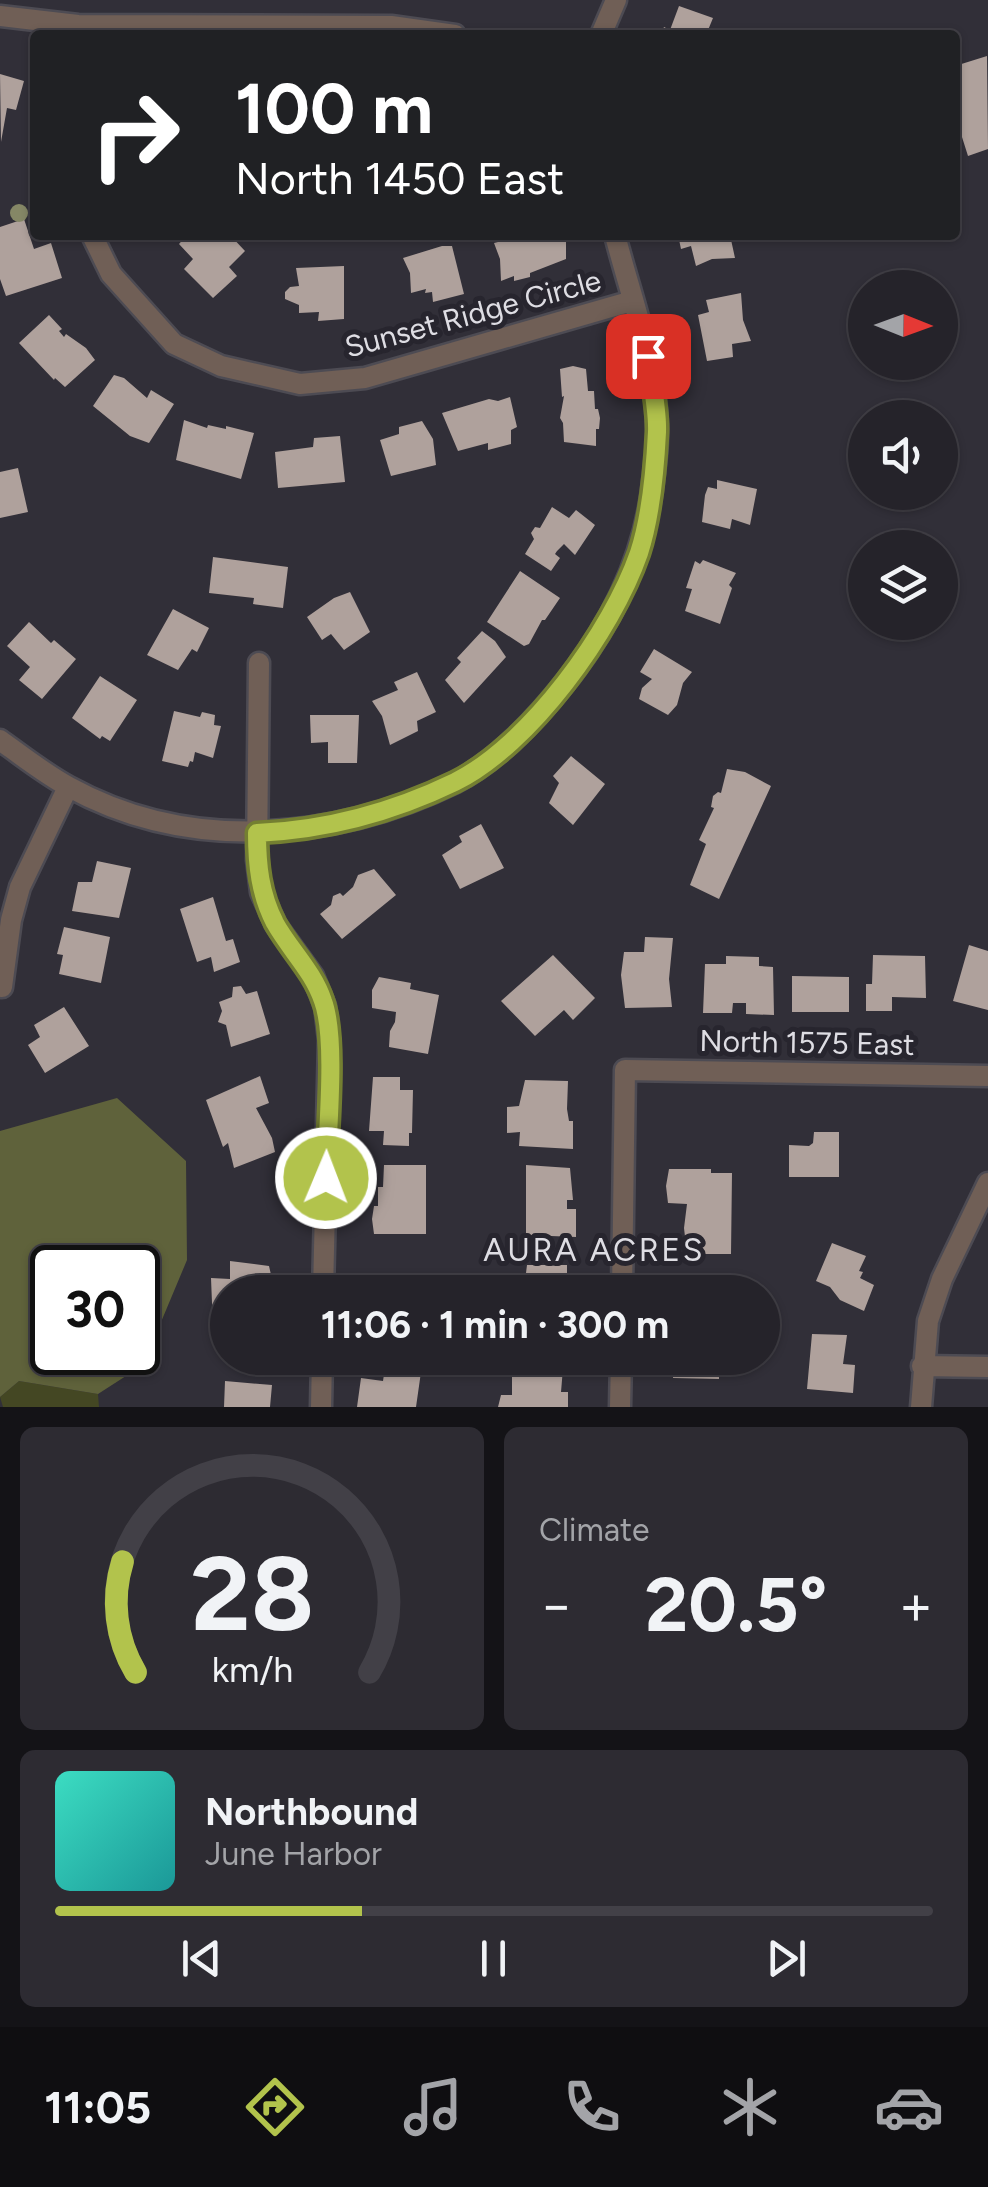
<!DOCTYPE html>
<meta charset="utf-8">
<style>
:root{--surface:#25232a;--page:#2d2b32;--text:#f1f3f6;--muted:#a3a4a8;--line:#424047;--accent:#b2c34c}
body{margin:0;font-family:Figtree,sans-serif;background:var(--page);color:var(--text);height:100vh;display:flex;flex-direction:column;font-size:38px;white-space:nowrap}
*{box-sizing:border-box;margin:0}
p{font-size:32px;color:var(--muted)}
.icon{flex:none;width:55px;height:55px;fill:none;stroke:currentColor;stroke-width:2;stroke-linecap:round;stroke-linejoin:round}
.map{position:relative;height:1407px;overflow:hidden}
.panel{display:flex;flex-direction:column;gap:20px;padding:20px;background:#141317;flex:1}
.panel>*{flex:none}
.banner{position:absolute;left:30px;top:30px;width:930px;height:210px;border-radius:10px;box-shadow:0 2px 8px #0004,0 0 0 2px var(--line);background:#202124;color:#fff;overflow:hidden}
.needle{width:65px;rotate:91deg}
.tools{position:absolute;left:848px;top:270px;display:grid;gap:20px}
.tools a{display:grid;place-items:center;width:110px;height:110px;border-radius:50%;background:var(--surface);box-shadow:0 2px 8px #0004,0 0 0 2px var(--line);font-size:50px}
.speed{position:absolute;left:30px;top:1245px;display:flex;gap:20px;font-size:50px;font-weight:700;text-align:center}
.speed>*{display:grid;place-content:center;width:130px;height:130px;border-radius:50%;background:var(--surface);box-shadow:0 2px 8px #0004,0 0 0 2px var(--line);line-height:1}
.speed .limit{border:5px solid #111;border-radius:15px;background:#fff;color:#111}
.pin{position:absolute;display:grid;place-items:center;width:85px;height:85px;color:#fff;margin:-42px;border-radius:20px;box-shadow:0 5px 15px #0006}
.me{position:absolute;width:110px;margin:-55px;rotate:1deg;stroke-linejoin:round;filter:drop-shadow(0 0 8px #0008)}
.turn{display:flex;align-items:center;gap:35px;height:210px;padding:0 40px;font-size:45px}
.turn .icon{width:130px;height:130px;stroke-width:2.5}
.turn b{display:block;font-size:70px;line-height:85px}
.big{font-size:75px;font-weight:700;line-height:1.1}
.panel .card{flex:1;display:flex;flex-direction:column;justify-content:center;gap:15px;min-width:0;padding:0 35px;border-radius:15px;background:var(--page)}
.panel .dial{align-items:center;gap:0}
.dial svg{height:260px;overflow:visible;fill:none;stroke:var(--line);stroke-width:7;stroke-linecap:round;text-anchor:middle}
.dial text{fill:var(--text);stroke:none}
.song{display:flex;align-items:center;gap:30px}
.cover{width:120px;height:120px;border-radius:15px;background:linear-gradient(135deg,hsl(170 70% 55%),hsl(180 70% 35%))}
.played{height:10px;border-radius:5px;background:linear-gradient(90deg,var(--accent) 35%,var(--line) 35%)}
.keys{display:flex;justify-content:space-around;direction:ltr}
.heat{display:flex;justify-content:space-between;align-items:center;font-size:55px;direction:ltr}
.panel .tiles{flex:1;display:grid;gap:20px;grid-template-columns:1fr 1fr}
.card:last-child{grid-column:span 2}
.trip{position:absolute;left:210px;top:1275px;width:570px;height:100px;border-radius:50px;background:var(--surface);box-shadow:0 2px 8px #0004,0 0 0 2px var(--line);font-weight:700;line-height:100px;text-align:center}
.tabs{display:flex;height:160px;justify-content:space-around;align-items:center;background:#0f0e11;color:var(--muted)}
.tabs .icon{width:70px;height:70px}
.tabs .current{color:var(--accent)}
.tabs b{font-size:45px;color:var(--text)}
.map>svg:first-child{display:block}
.green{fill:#444723}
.forest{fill:#5f623b;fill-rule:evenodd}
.building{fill:#afa19c}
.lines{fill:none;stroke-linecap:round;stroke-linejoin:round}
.minor-casing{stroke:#4d4b53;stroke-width:25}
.minor{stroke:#705f56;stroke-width:20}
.tree{fill:#858766}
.route-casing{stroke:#747f31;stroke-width:25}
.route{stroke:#b2c34c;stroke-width:18}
.labels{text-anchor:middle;stroke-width:10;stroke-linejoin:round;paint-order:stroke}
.street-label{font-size:30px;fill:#dedde3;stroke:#27252e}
.neighbourhood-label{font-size:32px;letter-spacing:2.5px;fill:#dedde3;stroke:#27252e}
</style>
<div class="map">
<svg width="988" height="1407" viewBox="0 0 988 1407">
<rect width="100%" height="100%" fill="#312f38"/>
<!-- green -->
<path class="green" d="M19,1381L98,1394L99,1407H3L0,1397Z"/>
<!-- forest -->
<path class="forest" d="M117,1098L186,1161L187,1260L143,1365L98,1394L19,1381L0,1397V1131ZM52,1268H138V1352H52Z"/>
<!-- building -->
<path class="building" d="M679,6L713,18L706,35H661L664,27L670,30Z
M987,56L988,149L968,156L955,115V66Z
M0,74L24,81L16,110L7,108L1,142Z
M24,219L34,249L51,243L62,278L6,296L0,279V227Z
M187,235H230L245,251L229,267L237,276L213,298L184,269L193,259L179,244Z
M527,235H562L566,241V259L530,273V277L514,281V276L501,281L500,259L494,243Z
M678,235H730L735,258L712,259L696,266L691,246L681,249Z
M442,246H452L464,294L433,302L432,292L425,293L426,289L411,293L410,273L403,258Z
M344,266V319L318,321L319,312L299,313V305L285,299V292L290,287L299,286L296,268Z
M741,293L743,320L751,341L732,344L733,357L707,361L698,315L709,312L706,300Z
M49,315L62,329L59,331L64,337L66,334L86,348L95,360L65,387L55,378L54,380L19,343Z
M573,366L586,369L588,391H594L595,409H598L600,418L599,429H596V446L564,442L563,423L560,418L564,396L562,397L560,369Z
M114,375L124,378L147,398L151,390L174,404L149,443L130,436L93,406Z
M510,397L517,427L511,430V444L488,450V443L458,451L442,413L489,399L498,401Z
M184,420L207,428L208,425L226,429V426L254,433L241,479L176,460Z
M422,421L433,439L436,465L391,476L380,440L399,434V427Z
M340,436L345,482L278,488L275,452L313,447L314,438Z
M18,468L28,512L0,518V472Z
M717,480L757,489L750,525L732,519L730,529L702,522L705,495L708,487L717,489Z
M552,507L569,518L576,510L595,525L575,555L564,544L557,551L555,554L560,558L551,571L525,554L534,539L531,533L535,527L540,528Z
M213,557L288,567L283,608L253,604L254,598L209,593Z
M703,560L736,573L729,585L732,588L720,624L685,611L692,589L686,588L695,561L700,564Z
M520,571L560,598L545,620H542L529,644L524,646L487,622Z
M350,592L370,632L344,650L331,634L322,640L307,617L334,598Z
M173,609L209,628L197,652L192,649L178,670L147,655Z
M29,622L51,643L54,640L76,659L42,699L19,680L30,667L7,646Z
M482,631L495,641L506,657L464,703L445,680L461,662L457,658Z
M654,649L692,672L683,683L677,705L668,715L639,699L642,688L652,679L640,672Z
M417,672L436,712L417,721L418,731L390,745L382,716L372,701L398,690L394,682Z
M100,676L137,700L110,741L102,736L100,739L72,718Z
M174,711L200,717L202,712L215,715L214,725L221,726L213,758L195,752L193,762L190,761L188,767L162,761Z
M310,715H359L357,763H328V742L311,743Z
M571,756L605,784L573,825L549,803L559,783L553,776Z
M727,769L745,772L771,786L719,899L690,885L706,844L699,840L714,808L711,807L713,796L718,792L721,793Z
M481,824L504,868L460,889L442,855L462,842L459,836Z
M97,861L131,868L119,918L72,911L78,882H92Z
M374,869L396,895L342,939L320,914L331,905L333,896L340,893L343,896L353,887L358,875Z
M213,897L226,941L233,939L240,962L214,972L211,957L197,962L180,909Z
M64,927L110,937L101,983L59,974L63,955L57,954Z
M645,937L673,938L669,979L672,1007L625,1008L621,975L624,952H644Z
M969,945L988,951V1010L953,1001Z
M553,955L595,998L573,1020L564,1010L535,1036L501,1001Z
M873,955L925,956L926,998L892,997V1011H866V984H872Z
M726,956L759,957V966L773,967L774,1015L746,1014V1003H733L732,1013H703L705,964H726Z
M792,976L849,977V1012H792Z
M379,977L411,983L410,989L439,995L428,1054L389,1047L390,1031L395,1022L396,1012L372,1008V990Z
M241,986L246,994L257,991L270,1034L231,1047L226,1025L218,1022L222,1011L219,1002L232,997L233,987Z
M64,1007L89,1046L45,1073L28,1045L40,1037L34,1025Z
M260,1076L269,1103L256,1108L272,1138L275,1152L234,1168L228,1143L223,1147L206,1100Z
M373,1077H400V1090H413L412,1133H409V1146L383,1145L384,1131H369Z
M525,1080L568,1081L567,1109L569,1121H573V1149L519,1146L520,1132L507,1133V1107L519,1106Z
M814,1132H839V1177H789V1145L809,1146L813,1143Z
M384,1165H426V1234H374L372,1219L374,1206H378V1187H383Z
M526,1165L570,1168L573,1200H567V1209H576V1237L526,1235Z
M669,1169H711V1173H732L731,1254H687L684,1228L687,1204L668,1203L666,1186Z
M832,1243L866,1256L859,1271L863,1272L860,1278L874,1285L864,1311L840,1300L830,1287L816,1281Z
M230,1261L269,1266L275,1292H228V1328H213L211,1278L230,1279Z
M527,1265H567V1292H521L522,1273H526Z
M812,1334L847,1335L843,1364L855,1365L853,1393L807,1389Z
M500,1358H559V1368H563L561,1392H568V1407H498L501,1395H512V1374H502Z
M668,1358H719V1379L673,1378L674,1366L669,1365Z
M385,1368L421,1372L416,1407H357L361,1378L383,1381Z
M225,1381L272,1385L270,1407H224Z"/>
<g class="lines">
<!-- minor casing -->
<g class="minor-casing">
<path id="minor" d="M0,16L78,25L391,26L455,35
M601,35L616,0
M92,235L111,274L174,344L221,366L300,384L365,378L632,301
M259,663L257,860L261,892L276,925L313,976L325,1006L329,1040L323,1292
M0,740C22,756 45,774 69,787C189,853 336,841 456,782C502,758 541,714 572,674C612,621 641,562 651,496C654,474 658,449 657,427C656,362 631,298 615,235
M2,987L11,920L20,887L68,787
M622,1292L625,1070L988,1076
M922,1366L988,1367
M321,1407L322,1358
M620,1407L621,1358
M921,1407L928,1321L942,1279L988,1183"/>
</g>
<!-- minor -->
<use href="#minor" class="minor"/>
</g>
<!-- trees -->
<circle class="tree" cx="19" cy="213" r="9"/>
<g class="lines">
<!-- route casing -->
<g class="route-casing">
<path id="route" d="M326,1178C327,1134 337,1039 323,1001C313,971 290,950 275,923C260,894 257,865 257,833C326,830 393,812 455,782C530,745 612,631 639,553C651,516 655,472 657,432C658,408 651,381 648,356"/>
</g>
<!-- route -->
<use href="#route" class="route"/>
</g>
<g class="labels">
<!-- street labels -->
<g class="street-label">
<text transform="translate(473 314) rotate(-15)" y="10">Sunset Ridge Circle</text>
<text transform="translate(807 1043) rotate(1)" y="10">North 1575 East</text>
</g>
<!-- neighbourhood labels -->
<g class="neighbourhood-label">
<text x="594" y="1261">AURA ACRES</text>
</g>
</g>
</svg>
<div class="tools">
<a><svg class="needle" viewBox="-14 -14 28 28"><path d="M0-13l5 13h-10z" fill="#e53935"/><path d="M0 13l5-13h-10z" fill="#a3a4a8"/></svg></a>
<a><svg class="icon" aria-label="sound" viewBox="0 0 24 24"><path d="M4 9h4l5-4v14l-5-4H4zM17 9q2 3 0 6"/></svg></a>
<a><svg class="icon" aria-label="layers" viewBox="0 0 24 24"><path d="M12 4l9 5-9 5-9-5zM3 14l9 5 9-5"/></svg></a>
</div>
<div class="speed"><div class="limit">30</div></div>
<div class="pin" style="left:648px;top:356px;background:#d93025"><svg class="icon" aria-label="arrive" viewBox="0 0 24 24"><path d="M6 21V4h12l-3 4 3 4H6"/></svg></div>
<svg class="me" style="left:326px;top:1178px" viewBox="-20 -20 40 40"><circle r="17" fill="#b2c34c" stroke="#fff" stroke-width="3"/><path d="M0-11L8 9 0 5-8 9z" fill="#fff"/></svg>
<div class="trip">11:06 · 1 min · 300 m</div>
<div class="banner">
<div class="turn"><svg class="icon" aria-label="right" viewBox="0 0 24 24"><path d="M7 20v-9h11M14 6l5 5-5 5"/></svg><div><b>100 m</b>North 1450 East</div></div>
</div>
</div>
<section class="panel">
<div class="tiles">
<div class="card dial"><svg viewBox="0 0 100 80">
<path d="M14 69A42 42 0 1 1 86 69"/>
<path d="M14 69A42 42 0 0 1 10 35" stroke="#b2c34c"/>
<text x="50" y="56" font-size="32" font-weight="700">28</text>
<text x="50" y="72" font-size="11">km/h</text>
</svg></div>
<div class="card"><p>Climate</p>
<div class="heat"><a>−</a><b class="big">20.5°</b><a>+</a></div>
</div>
<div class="card">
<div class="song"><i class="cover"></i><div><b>Northbound</b><p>June Harbor</p></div></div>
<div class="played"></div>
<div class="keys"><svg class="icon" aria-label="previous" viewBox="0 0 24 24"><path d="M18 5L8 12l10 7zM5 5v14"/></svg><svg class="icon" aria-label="pause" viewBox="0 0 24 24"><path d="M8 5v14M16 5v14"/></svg><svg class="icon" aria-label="next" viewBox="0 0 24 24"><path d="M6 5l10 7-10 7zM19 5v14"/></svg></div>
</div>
</div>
</section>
<nav class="tabs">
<b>11:05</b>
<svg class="icon current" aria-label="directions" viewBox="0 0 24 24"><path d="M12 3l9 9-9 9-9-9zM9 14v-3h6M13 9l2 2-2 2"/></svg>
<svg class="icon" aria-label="music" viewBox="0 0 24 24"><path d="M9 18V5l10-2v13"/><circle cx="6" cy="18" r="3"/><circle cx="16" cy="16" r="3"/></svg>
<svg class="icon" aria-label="phone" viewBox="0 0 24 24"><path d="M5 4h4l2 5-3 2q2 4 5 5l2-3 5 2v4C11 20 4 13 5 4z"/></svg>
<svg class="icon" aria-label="climate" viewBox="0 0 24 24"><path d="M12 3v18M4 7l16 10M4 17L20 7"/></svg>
<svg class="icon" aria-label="car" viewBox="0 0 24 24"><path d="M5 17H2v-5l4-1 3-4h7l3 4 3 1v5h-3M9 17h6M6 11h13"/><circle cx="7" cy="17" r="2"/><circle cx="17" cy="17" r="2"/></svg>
</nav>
